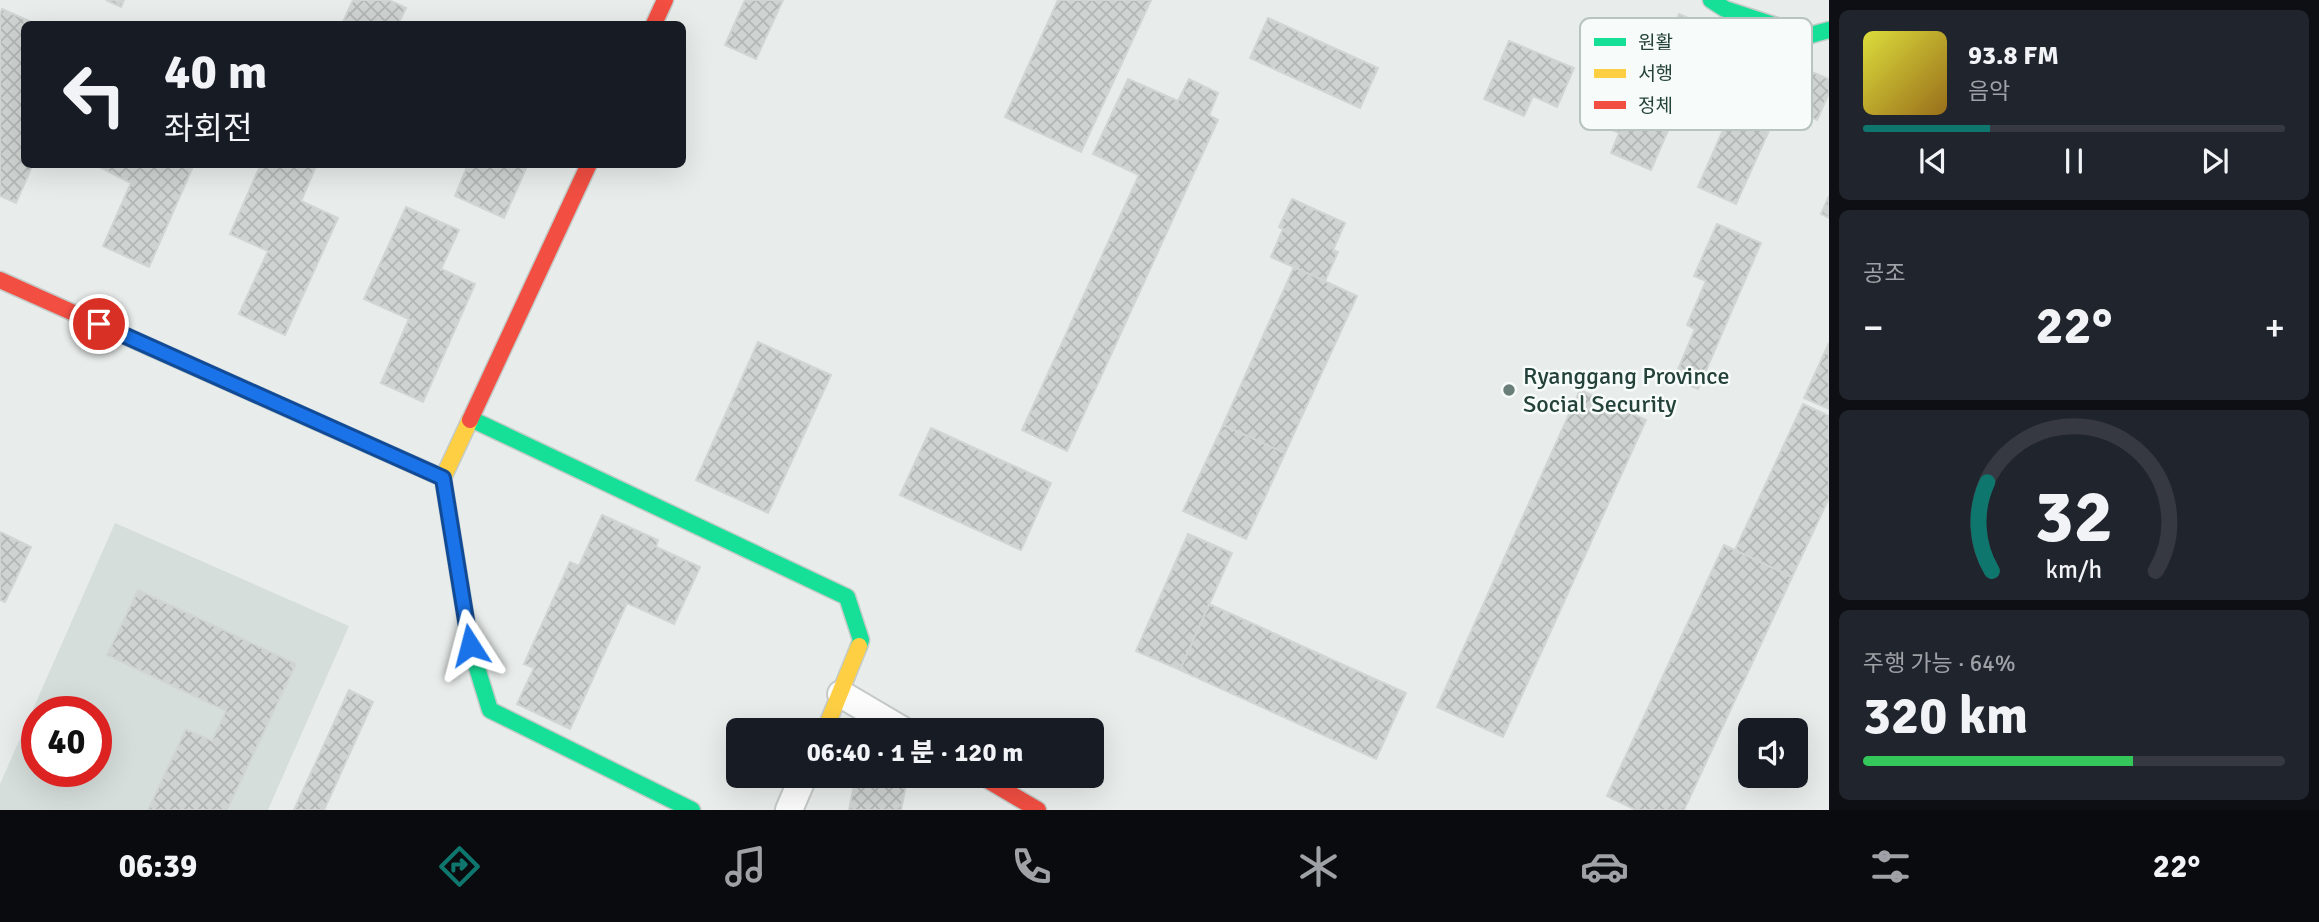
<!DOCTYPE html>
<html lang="ko">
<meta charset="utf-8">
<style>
:root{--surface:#171b24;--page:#20242c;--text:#f1f3f6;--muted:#9ea1a6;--line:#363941;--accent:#0f766e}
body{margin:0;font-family:Signika,"Noto Sans KR",sans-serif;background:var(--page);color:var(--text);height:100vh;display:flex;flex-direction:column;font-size:26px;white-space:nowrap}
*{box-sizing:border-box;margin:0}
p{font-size:23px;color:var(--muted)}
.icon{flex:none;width:38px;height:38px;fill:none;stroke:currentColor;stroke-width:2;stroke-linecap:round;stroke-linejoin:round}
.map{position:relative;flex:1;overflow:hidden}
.side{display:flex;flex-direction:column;gap:10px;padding:10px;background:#0d0f14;width:490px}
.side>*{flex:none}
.guide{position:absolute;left:21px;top:21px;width:665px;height:147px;border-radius:10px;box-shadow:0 7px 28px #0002;background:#171b24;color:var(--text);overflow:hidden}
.buttons{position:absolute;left:1738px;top:718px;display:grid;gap:14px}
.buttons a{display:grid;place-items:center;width:70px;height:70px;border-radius:10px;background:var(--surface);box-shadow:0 7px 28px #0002;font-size:35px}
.speed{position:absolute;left:21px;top:696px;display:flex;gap:14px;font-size:35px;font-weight:700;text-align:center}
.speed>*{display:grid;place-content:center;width:91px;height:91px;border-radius:50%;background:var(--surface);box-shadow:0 7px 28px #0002;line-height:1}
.speed .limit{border:10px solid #d22;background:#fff;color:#111}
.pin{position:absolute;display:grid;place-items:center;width:60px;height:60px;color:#fff;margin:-30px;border:4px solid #fff;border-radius:50%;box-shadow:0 2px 7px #0007}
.me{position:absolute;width:77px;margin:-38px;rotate:351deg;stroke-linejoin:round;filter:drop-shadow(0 0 5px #0008)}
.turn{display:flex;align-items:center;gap:24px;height:147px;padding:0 28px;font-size:32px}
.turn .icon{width:91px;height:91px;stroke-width:2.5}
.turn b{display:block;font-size:49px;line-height:60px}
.big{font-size:52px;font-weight:800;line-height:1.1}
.side .tile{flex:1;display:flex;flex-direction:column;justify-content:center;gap:10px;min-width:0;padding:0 24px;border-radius:10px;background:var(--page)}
.side .dial{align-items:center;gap:0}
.dial svg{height:182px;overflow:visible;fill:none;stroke:var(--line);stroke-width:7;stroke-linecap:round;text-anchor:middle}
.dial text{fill:var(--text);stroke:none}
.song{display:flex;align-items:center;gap:21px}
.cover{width:84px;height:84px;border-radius:10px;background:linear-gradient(135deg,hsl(60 70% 55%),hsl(40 70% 35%))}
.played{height:7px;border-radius:4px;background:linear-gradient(90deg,var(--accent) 30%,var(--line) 30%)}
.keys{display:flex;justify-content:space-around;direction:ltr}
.heat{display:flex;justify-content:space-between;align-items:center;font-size:38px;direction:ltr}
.charge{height:10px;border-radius:5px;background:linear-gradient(90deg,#34c759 64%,var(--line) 0)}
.trip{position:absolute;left:726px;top:718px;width:378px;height:70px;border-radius:10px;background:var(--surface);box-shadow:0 7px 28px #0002;font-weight:800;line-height:70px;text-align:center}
.tabs{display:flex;height:112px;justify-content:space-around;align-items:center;background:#090b0e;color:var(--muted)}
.tabs .icon{width:49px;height:49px}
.tabs .active{color:var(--accent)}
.tabs b{font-size:32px;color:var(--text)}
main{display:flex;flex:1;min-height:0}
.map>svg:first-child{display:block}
.built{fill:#d6dedb;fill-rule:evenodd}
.building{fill:url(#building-cross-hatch);stroke:#d1d6d4;stroke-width:2}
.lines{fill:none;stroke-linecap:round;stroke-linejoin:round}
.street-casing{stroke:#c5cac8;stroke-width:30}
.fast-casing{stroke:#c3cbc8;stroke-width:19}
.slow-casing{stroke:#c3cbc8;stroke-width:19}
.jam-casing{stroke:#c3cbc8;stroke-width:19}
.street{stroke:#fcfcfc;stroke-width:26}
.fast{stroke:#16e098;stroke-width:16}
.slow{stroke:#ffcf43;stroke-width:16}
.jam{stroke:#f24e42;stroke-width:16}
.route-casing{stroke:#114b97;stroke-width:18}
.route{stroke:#1a73e8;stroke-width:12}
.poi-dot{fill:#697e78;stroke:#f7fbf9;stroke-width:2.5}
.labels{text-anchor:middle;stroke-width:5;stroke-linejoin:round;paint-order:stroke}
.poi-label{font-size:24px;fill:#24423a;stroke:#f7fbf9;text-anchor:start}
.key{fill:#f7fbf9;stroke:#b8c4c0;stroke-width:2}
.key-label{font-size:19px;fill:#24423a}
</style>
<main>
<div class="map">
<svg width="1829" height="810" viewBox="0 0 1829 810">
<defs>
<pattern id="building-cross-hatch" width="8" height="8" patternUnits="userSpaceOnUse" patternTransform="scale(1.75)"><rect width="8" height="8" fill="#cfd4d2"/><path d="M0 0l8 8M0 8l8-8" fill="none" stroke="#b2b7b5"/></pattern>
</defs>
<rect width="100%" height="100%" fill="#e8edeb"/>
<!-- built -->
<path class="built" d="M115,523L349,626L268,810H0V784ZM37,712H96V772H37Z"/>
<!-- building -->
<path class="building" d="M106,0H124L121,7Z
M353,0H389L406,8L398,24H342Z
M745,0H783L756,59L725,45Z
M1058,0H1151L1081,152L1005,117Z
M2,9L36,24H24V164H33L16,203L0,196V14Z
M1679,14L1788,62L1775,93L1665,46Z
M1268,18L1378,68L1360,108L1250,58Z
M1509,41L1574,68L1557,107L1533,96L1524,116L1484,99Z
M1788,62L1829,79V93L1817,120L1772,100Z
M1128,79L1178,101L1189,79L1218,93L1209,115L1218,120L1067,451L1022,430L1139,175L1093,154Z
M1609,83L1676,112L1651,170L1611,153L1619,133L1592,121Z
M1733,107L1772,124L1736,204L1698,187Z
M94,164H194L149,267L103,246L131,183Z
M261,164H317L301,201L338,218L285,335L239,314L268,251L230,234Z
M468,164H528L504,218L455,196Z
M1829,196V218L1821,214Z
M1292,199L1345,223L1333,250L1338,252L1325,281L1271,257L1283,229L1279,227Z
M406,207L459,230L441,269L475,284L423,402L381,383L409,319L364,299Z
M1717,224L1761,243L1698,389L1674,379L1695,329L1687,325L1706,281L1694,276Z
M1294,267L1357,296L1285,453L1223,425Z
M758,342L831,375L768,513L696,480Z
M1829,343V409L1804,398Z
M1580,390L1646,420L1503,737L1437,707Z
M1803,404L1829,416V498L1792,577L1735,550Z
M1223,425L1285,453L1246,539L1183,511Z
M931,428L1051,483L1021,550L900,495Z
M602,515L658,540L656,547L700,567L674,624L627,603L570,729L517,704L534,668L524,664L570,562L579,566Z
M0,532L31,547L5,602L0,600Z
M1188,534L1232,553L1180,670L1136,651Z
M1724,545L1792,577L1684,810H1636L1607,796Z
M138,590L296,664L227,810H148L186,729L212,741L226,711L107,655Z
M1209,604L1406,693L1376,759L1180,670Z
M349,690L373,702L324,810H294Z
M856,775H908L901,810H849Z"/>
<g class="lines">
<!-- street casing -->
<g class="street-casing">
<path id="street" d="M841,694L902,730
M789,810L804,775"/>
</g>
<!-- fast casing -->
<g class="fast-casing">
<path id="fast" d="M1711,0L1725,9L1807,36L1829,30
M471,419L847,597L861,640L859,646
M443,478L470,645L490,710L692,810"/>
</g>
<!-- slow casing -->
<g class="slow-casing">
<path id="slow" d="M152,348L443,478L470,420
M825,730L859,646"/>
</g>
<!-- jam casing -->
<g class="jam-casing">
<path id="jam" d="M654,24L665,0
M0,280L152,348
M470,420L589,164
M979,775L1038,810"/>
</g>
<!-- street -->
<use href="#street" class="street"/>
<!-- fast -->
<use href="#fast" class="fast"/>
<!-- slow -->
<use href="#slow" class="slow"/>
<!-- jam -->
<use href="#jam" class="jam"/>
</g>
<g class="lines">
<!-- route casing -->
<g class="route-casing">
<path id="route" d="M99,324L443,478L470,645"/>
</g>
<!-- route -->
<use href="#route" class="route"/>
</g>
<!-- markers -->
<circle class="poi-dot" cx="1509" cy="390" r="7"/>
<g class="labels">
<!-- poi labels -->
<g class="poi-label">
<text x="1523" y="384">Ryanggang Province<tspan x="1523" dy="28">Social Security</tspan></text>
</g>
</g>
<!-- legend -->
<rect x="1580" y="18" width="232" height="112" rx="10" class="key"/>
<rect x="1594" y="38" width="32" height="8" fill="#16e098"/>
<rect x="1594" y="69" width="32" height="9" fill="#ffcf43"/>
<rect x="1594" y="101" width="32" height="8" fill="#f24e42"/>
<g class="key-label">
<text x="1638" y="49">원활</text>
<text x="1638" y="80">서행</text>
<text x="1638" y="112">정체</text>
</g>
</svg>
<div class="buttons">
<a><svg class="icon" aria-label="sound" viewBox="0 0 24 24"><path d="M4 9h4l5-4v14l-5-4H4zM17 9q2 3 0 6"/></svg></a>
</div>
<div class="speed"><div class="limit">40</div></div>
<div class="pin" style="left:99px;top:324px;background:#d93025"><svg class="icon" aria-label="arrive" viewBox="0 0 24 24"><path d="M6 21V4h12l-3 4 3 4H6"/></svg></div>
<svg class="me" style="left:470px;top:645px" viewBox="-20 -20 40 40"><path d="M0-17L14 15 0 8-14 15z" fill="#1a73e8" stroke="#fff" stroke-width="4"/></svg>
<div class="trip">06:40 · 1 분 · 120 m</div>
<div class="guide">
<div class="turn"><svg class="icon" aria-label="left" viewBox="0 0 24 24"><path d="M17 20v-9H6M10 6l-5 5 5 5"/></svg><div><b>40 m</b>좌회전</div></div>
</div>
</div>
<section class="side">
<div class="tile">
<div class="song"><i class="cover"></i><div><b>93.8 FM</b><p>음악</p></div></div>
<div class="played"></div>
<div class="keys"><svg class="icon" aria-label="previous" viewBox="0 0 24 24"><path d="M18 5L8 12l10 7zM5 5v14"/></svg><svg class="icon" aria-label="pause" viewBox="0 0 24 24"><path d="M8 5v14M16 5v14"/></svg><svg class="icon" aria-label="next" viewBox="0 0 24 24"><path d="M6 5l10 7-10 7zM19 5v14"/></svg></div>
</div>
<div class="tile"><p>공조</p>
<div class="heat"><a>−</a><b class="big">22°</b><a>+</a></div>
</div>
<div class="tile dial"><svg viewBox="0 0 100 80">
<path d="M14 69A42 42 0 1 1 86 69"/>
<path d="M14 69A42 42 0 0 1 12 30" stroke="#0f766e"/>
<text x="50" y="56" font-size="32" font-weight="700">32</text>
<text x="50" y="72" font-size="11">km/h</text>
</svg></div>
<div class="tile"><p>주행 가능 · 64%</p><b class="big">320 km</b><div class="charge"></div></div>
</section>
</main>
<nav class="tabs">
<b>06:39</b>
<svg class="icon active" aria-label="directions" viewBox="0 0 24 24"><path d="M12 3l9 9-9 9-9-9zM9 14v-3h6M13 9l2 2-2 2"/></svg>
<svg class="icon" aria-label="music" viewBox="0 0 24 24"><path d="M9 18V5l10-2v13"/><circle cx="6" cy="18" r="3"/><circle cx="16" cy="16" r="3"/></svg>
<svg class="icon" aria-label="phone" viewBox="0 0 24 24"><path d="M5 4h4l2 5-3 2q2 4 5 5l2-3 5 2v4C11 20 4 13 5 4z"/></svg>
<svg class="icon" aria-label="climate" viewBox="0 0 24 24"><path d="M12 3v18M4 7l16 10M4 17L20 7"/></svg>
<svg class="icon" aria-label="car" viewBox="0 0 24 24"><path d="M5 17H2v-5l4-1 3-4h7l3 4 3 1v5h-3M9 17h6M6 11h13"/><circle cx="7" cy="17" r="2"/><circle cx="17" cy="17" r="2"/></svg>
<svg class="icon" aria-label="filters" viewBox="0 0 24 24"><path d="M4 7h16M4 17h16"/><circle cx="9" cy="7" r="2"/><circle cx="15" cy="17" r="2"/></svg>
<b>22°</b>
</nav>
